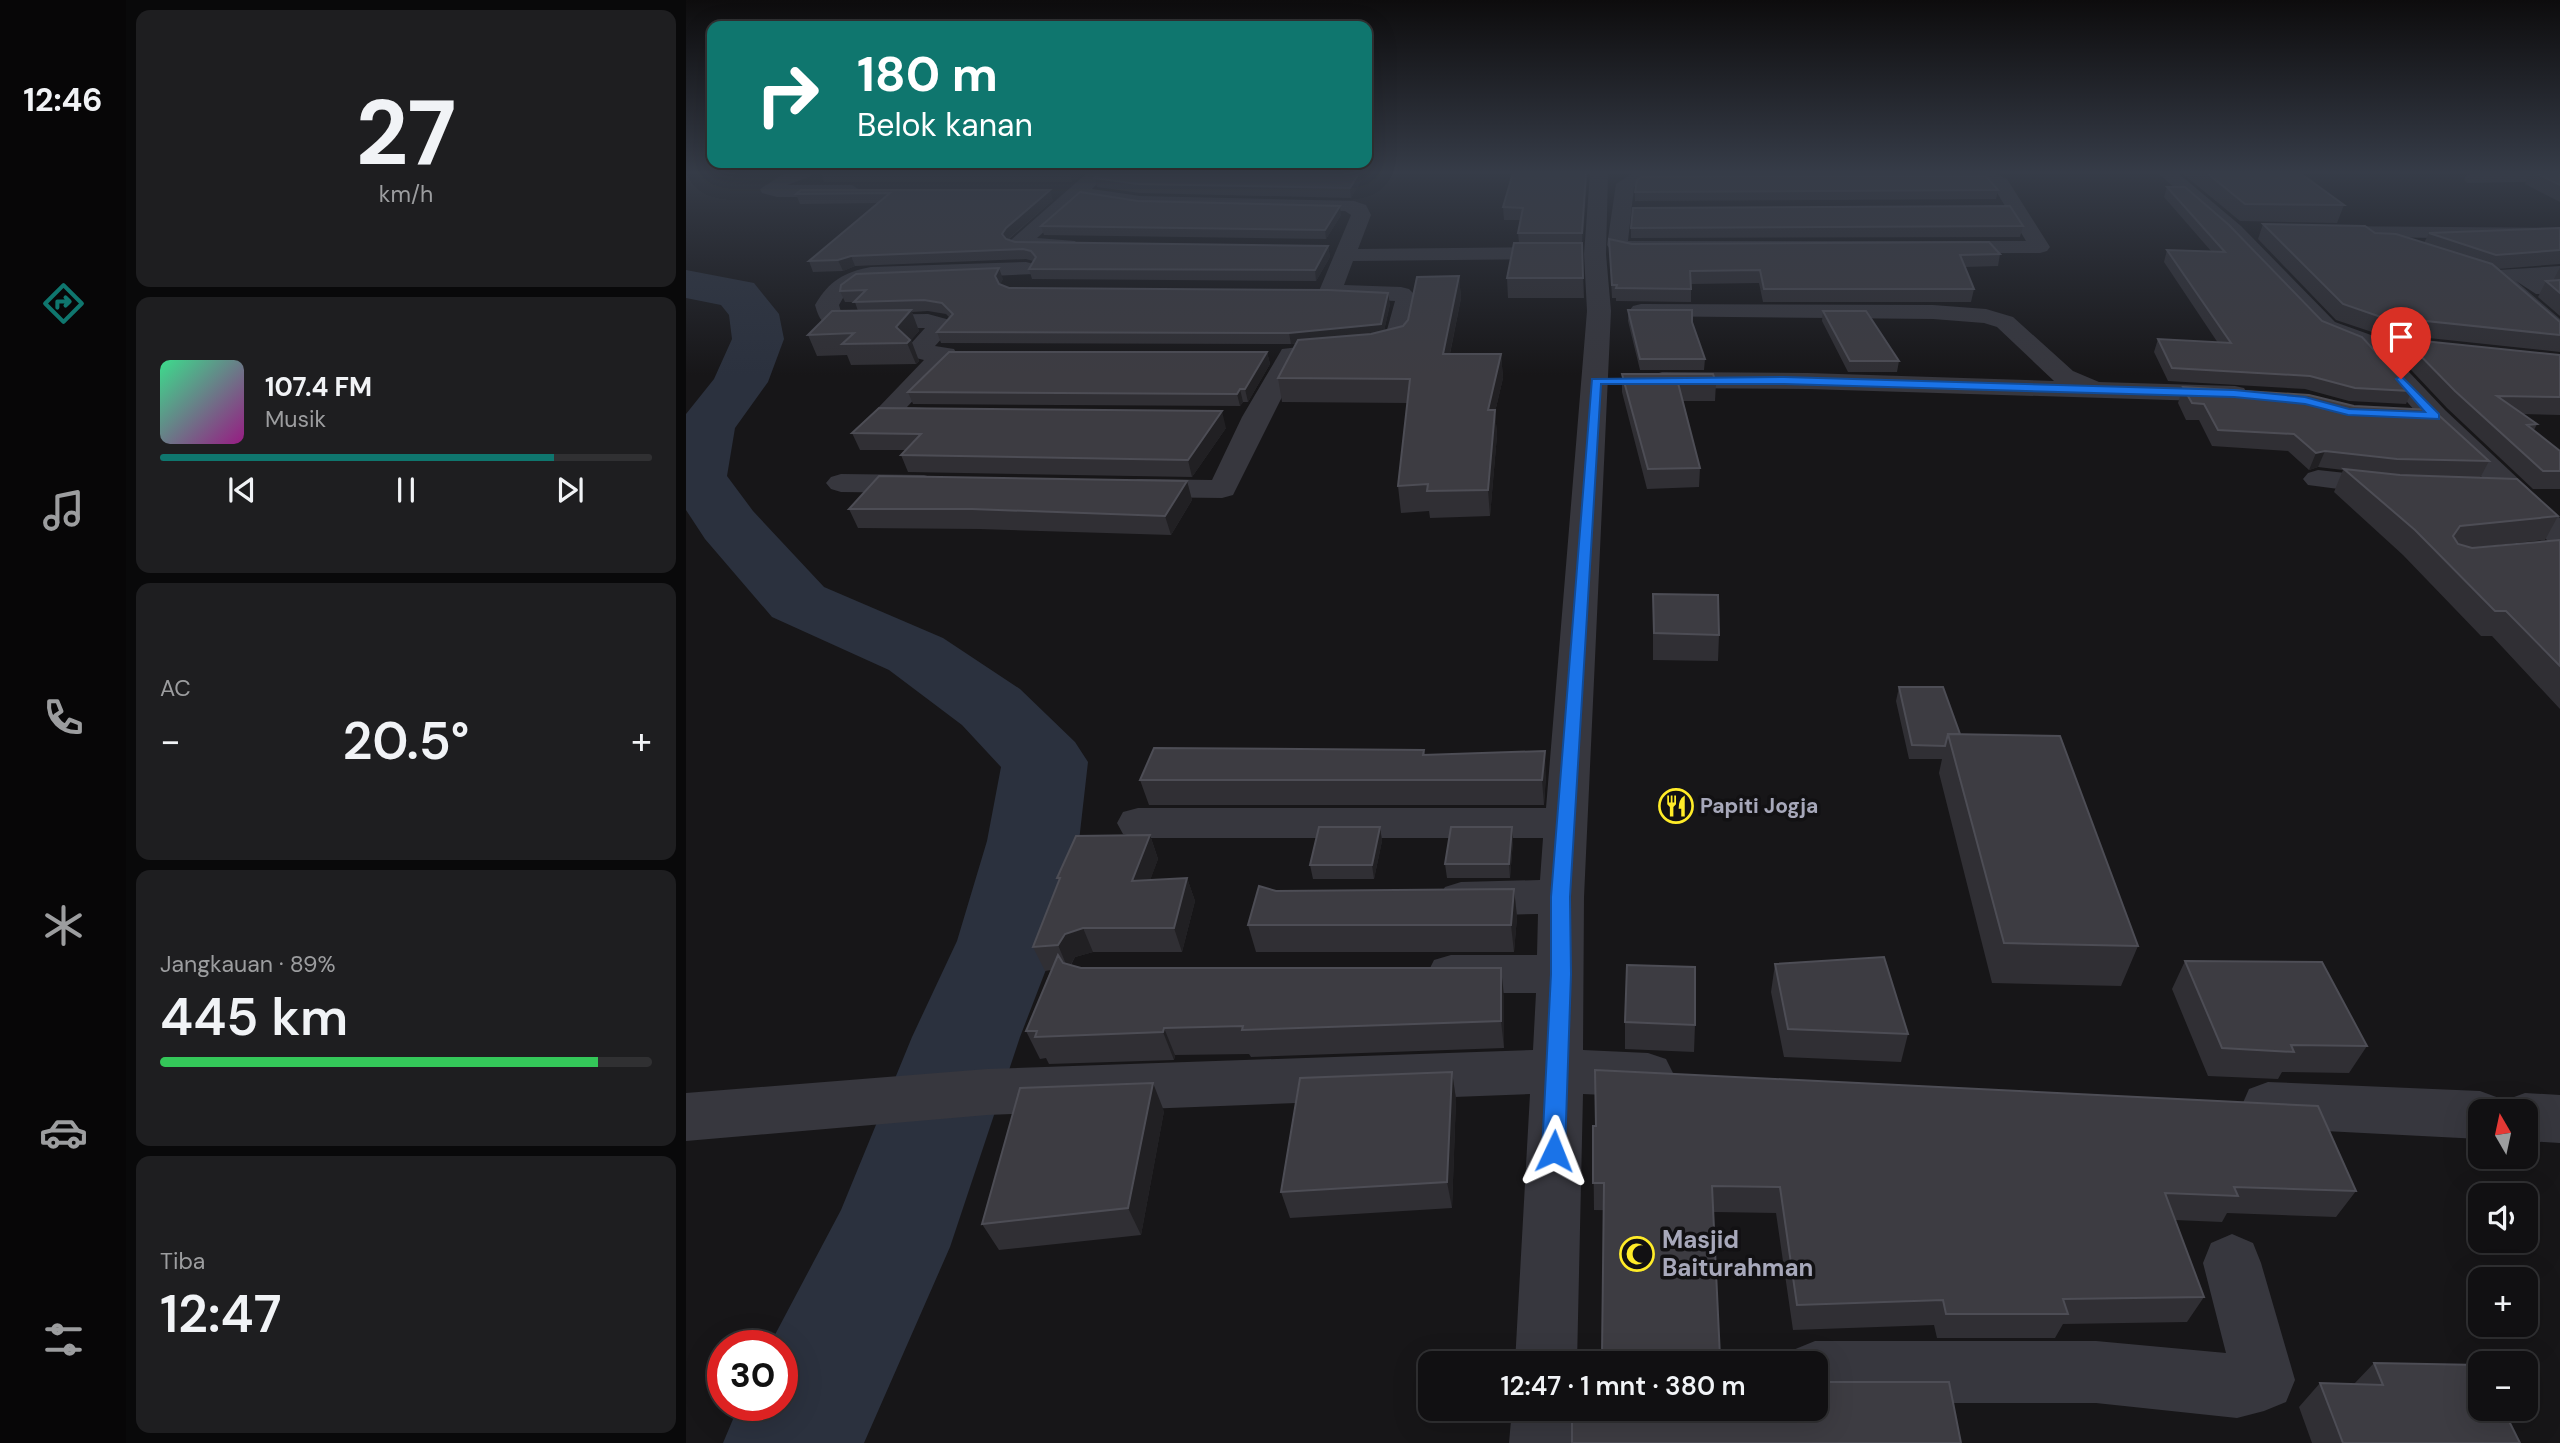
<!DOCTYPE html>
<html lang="id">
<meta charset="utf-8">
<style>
:root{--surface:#111012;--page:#1e1e20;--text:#f1f3f6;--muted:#9c9d9f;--line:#303032;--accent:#0f766e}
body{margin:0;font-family:"DM Sans",sans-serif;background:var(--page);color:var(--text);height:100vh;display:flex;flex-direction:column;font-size:26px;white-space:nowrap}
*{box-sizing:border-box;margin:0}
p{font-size:23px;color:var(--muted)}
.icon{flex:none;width:38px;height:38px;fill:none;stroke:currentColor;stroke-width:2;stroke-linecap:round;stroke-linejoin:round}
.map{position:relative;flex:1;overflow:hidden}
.sheet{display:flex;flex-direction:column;gap:10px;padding:10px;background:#09090a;width:560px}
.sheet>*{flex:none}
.top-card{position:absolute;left:21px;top:21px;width:665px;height:147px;border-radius:14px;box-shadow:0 7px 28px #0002,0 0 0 2px var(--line);background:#0f766e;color:#fff;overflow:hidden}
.needle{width:46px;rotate:351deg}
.controls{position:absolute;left:1782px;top:1099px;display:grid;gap:14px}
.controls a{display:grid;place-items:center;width:70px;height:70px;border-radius:14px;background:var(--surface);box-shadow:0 7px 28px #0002,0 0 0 2px var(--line);font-size:35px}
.speed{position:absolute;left:21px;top:1330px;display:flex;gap:14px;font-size:35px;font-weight:700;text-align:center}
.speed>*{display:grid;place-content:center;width:91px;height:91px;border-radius:50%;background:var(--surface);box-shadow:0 7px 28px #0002,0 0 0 2px var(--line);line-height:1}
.speed .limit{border:10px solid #d22;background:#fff;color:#111}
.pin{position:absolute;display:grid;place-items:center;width:60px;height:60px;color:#fff;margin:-72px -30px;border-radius:50% 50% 50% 0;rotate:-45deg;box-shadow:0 0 7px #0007}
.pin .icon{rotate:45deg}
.me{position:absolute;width:77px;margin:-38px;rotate:2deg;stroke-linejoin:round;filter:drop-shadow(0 0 5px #0008)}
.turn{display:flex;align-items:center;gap:24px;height:147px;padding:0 35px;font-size:32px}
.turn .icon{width:91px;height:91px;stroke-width:2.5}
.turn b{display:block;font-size:49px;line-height:60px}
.big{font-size:52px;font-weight:600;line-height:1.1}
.sheet .card{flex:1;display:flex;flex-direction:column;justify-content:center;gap:10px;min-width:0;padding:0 24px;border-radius:14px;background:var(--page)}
.sheet .dial{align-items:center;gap:0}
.dial b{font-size:91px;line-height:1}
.song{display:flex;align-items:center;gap:21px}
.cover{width:84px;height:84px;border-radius:10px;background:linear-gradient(135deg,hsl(150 70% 55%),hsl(310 70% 35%))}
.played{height:7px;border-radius:4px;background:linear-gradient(90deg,var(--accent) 80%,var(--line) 80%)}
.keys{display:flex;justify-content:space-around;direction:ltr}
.heat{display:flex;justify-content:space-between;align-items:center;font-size:38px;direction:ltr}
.charge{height:10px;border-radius:5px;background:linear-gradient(90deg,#34c759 89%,var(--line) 0)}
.trip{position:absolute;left:732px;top:1351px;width:410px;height:70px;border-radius:14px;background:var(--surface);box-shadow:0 7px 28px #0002,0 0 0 2px var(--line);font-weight:600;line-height:70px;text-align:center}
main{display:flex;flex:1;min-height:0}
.tab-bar{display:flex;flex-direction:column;width:126px;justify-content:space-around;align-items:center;background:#070607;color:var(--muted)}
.tab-bar .icon{width:49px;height:49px}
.tab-bar .current{color:var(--accent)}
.tab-bar b{font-size:32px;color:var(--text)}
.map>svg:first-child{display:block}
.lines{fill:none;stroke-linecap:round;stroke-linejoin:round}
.river{fill:#2b313e;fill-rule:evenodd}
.street{fill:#37373e;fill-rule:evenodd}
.wall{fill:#302f34}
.shaded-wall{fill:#212023}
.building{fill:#3d3c42;stroke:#4d4d55;stroke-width:2}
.route{fill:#1a73e8;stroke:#114b97;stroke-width:2}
.labels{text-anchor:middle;stroke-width:7;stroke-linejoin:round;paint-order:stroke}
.poi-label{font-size:21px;font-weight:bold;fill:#a7a8ba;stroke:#121113;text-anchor:start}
.near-poi-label{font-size:24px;font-weight:bold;fill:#a7a8ba;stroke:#121113;text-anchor:start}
</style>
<main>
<nav class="tab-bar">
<b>12:46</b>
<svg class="icon current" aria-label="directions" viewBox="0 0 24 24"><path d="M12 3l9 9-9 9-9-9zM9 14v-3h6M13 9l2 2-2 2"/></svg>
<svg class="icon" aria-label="music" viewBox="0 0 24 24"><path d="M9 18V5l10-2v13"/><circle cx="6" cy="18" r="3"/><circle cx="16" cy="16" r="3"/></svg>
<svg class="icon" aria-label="phone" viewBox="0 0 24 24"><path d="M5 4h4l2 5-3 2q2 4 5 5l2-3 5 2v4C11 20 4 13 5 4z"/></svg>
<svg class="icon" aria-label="climate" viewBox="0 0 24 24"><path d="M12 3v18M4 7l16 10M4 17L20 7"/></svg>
<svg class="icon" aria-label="car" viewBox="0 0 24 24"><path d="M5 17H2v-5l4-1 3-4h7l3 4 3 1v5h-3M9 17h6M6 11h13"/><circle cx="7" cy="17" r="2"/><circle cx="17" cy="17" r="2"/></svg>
<svg class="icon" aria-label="filters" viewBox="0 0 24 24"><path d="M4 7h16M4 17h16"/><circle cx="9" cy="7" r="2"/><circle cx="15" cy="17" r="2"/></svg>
</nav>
<section class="sheet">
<div class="card dial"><b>27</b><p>km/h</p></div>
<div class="card">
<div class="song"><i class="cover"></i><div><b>107.4 FM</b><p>Musik</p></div></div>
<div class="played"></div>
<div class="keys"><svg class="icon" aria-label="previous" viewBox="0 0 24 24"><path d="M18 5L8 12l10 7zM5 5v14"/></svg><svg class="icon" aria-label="pause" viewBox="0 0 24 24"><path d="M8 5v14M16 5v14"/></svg><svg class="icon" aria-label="next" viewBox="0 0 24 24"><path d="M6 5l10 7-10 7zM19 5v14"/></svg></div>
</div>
<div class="card"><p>AC</p>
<div class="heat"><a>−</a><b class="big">20.5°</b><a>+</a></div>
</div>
<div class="card"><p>Jangkauan · 89%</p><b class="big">445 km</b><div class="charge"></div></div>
<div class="card"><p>Tiba</p><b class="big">12:47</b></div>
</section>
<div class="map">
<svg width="1874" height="1443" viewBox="0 0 1874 1443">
<rect width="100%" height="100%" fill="#171618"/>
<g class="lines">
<!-- river -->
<path class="river" d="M0,270L68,283L93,314L98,339L82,382L49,428L41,476L67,511L138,587L257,638L334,689L389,742L402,762L393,841L371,941L334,1037L264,1247L178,1443H37L53,1405H96V1346H83L155,1210L226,1037L271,941L301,841L315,767L276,725L203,670L86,617L19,539L0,510V414L28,379L46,339L43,315L35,305L0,298Z"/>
<!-- street -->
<path class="street" d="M99,173H126L123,177L101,185H166L175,191L166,197H91L76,193L74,189Z
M401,173H421L406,189L454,196L668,201L680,205L685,215L672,249L877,247L884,249L888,253L884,257L877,259L667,261L658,285L715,287L723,289L732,298L719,347L707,351L614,361L547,495L536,498L452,497L441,494L437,488L441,482L452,479L526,480L556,417L596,349L699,337L709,301L644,298L636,296L633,291L665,215L659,211L454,208L396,198L351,238L389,241L392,245L389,249L325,248L322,244L325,240Z
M904,173H922L920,254L925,311L898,897L897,1050L962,1053L980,1059L988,1075L980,1091L962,1097L897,1094L891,1363H829L844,1094L301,1115L0,1141V1093L301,1069L847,1050L850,993H765L748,988L741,974L748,960L765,955H851L852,914L775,916L759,911L752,899L759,887L775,882L854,880L857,838H452L437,834L431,823L437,812L452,808H860L901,311L898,254Z
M947,173H1308L1321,179L1364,247L1361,251L1354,253L946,254L924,249L921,245L930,184ZM1300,182L1307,186L1340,241H942L948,187L954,183Z
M1472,173H1492L1555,226L1649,322L1685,335L1776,346L1779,351L1776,356L1767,358L1704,352L1759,410L1874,518V544L1863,542L1739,422L1672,347L1633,332L1541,234Z
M1787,173H1874V181L1781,183L1778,179L1781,175Z
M1638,226L1874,228V240L1631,236L1628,232L1631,228Z
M340,262L348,264L351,269L348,274L177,282L161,291L153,305L156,315L242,314L264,320L268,325L249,346L268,349L271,354L221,407L260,409L264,415L260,421L250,423L196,421L191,409L238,360L230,358L221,348L239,328L151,329C137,326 133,319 129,305C143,281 158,272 185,267Z
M1874,266V280H1860L1869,289L1866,294H1850L1830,281L1874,319V338L1866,336L1801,277L1804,272L1812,270Z
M955,304L1247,305L1300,309L1327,317L1387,371L1413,382L1549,386L1558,388L1562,394L1558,400L1549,402L1122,389L976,388L967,385L963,380L967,375L976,372L1122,373L1368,381L1311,327L1298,323L1247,319L947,316L943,311L947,306Z
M1632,470L1706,478L1717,481L1721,487L1717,493L1706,496L1622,485L1617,479L1622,473Z
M155,474L238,475L248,478L253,484L248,490L238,493L155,492L145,489L140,483L145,477Z
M1582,1082L1794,1091L1813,1098L1817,1107L1820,1100L1839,1093L1874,1095V1143L1839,1141V1111H1794V1139L1582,1128L1563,1121L1556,1105L1563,1089Z
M1546,1234L1567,1243L1575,1263L1609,1380L1600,1402L1578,1411L1551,1418L1410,1403H1129V1363H1101L1107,1350L1129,1341H1410L1540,1353L1517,1263L1525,1243Z
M826,1409H890L889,1443H823Z"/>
</g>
<!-- wall -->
<path class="wall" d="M135,173H398L386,182H138Z
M414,173H674L675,181L665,198L454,193L411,187L409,178Z
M1496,173H1614L1658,205L1651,223L1554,221Z
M1844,173H1874V202L1839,184Z
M901,181L896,245L898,298H822L821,278L833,243L832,233L835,220H818L817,207Z
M1481,187L1636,321L1726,391L1720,404L1663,401L1619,389L1482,381L1468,352L1472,339L1532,343L1478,262L1481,250L1525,251L1478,197Z
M115,190L367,200L322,240L329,242L642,246L644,257L630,281L346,279L343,269L347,261L340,259L169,266L157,271L127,272L123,261L192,203L114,204L110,194Z
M1312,190L1310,199L949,201V192Z
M655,215L640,239L358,235L355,226Z
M1577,224L1689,233L1738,243L1743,233L1874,228V264L1812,269L1874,322V352L1686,332L1650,320L1572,239Z
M1337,226L1334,237L945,238V228Z
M923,239L946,244L1314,254L1312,266L1279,267L1288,289L1285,302H1077L1073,283L1005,284V302L930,301V298H926Z
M1874,267V316L1852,297L1860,281H1867Z
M773,276L775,298L764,354H815L817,378L809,412L811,435L804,516L744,518L743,511L715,513L712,486L721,403L596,402L592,378L610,344L255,343L251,332L263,317L260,314L242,311L226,312L233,331L225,340L233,361L230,364L165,365L161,355L131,356L122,335L172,311L169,302H159L154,291L317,279L314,284L323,288L704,304L698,331L717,326Z
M942,310L1019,359L1018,370H954L942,321Z
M1137,311L1213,361L1211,372H1162L1136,321Z
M1718,339L1874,355V415L1836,414L1851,424L1848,430L1874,451V489H1847L1761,408L1711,355Z
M581,352L584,364L562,402H557L554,406L227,404L222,392Z
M936,374L1030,383L1029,401H996L1014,468L1013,487L961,489L936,392Z
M1497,387L1803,461L1794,478L1872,516L1859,540L1785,548L1874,540V709L1806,636H1795L1717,555L1648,492L1657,470L1632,467L1623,470L1602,451L1526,446L1513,420H1500L1492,403Z
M540,428L506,477L222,472L215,455L219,450H174L166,433Z
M501,481L506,500L485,535L294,529L172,528L163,509Z
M967,594L1033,635L1032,661L967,660Z
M1213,687L1274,734L1452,946L1435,986L1306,983L1253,773L1256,759H1223L1210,701Z
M738,750L739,755L860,775L858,805H463L454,780Z
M694,827L696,841L688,879H627L624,865Z
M826,827L827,841L824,878H761L759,864Z
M464,835L472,859L464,880L501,878L509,901L496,952H407L389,957L385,965L395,968L818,996V1048L565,1057L563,1054L489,1055L488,1060L363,1064L360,1058L354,1059L340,1031L365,970L359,971L347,947L373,882L371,878Z
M828,889L831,917L828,952H570L562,925Z
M1499,961L1681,1046L1663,1073L1596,1072L1592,1079L1522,1076L1486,989Z
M1089,964L1222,1034L1215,1062L1098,1057L1085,992Z
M939,1022L1009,1025L1008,1052L939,1049Z
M766,1072L770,1099L766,1208L604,1218L595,1192Z
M478,1111L455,1235L313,1250L296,1224Z
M907,1126L1670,1191L1650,1217L1541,1213L1536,1222L1489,1220L1518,1297L1501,1322L1377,1324L1369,1338H1251L1248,1325L1107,1330L1090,1213L908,1210Z
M1688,1363L1834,1443H1626L1613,1407L1634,1383L1668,1384Z"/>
<!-- shaded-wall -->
<path class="shaded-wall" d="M384,173H398L386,182Z
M673,173H674L675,181L665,198L664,188Z
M901,173V181L897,245L896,233Z
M364,190L367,200L323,238L319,244L316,234L320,228Z
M654,206L655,215L640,239L639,230Z
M642,246L644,257L630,281L629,270Z
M165,256L169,266L157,271L152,260Z
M313,268L317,279L313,287L309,276Z
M773,276L775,298L759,378L757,354Z
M702,293L704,304L697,336L605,344L603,333Z
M225,310L233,331L225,340L233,361L230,364L221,343L210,327Z
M581,352L584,364L562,402L559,389Z
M815,354L817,378L809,412L811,435L804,516L802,490V410Z
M554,389L557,402L554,406L551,394Z
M536,411L540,428L506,477L502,460Z
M1639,451L1632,467L1623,470L1630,453Z
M501,481L506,500L485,535L479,516Z
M859,751L860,775L858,805L856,780Z
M694,827L696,841L688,879L686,865Z
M826,827L827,841L824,878L823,864Z
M464,835L472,859L455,905L446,881Z
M501,878L509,901L496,952L488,928Z
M828,889L831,917L828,952L825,925Z
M397,928L407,952L389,957L382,969L372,945L379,934Z
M815,968L818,996V1048L815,1021Z
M478,1028L489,1055L488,1060L477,1032Z
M766,1072L770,1099L766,1208L761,1182Z
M467,1083L478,1111L455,1235L442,1208Z"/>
<!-- building -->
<path class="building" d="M414,173H427V174L673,173L664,188L452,184L409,178Z
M827,173H900L896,233H832L837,208L817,207Z
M1521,173H1614L1658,205L1559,204Z
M1850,173H1874V185Z
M1300,176L1312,190L949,192L951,180L955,177Z
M1481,187H1499L1543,225L1636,321L1676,337L1726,391L1669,388L1624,376L1486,368L1472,339L1545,343L1481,250L1539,252Z
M115,190H364L320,228L316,234L320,239L329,242L642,246L629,270L343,269L350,257L345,251L337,249L165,256L152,260L123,261L204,193L110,194Z
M394,192L452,201L654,206L639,230L355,226Z
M1324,206L1337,226L945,228L947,208Z
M1577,224L1679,226L1689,233L1710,234L1806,264L1874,322V335L1692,316L1657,304Z
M1874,228V250L1810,255L1743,233Z
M923,239L946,244L1303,242L1314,254L1274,255L1288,289H1078L1074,270L1004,271L1005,289L930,288L931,285H926Z
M828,243H896L897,278H821Z
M313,268L309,276L313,284L323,288L642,290L702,293L695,324L603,333L251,332L267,314L256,303L238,300L168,302L180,290L154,291L155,285L170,274Z
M773,276L757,354H815L802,410H809L802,490L741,491L742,484L712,486L724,379L592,378L612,340L685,334L717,326L722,320L731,277Z
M1874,280V293L1860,281Z
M225,310L210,327L224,340L221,343L156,344L168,333L122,335L146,311Z
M942,310H1006V322L1019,359H954Z
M1137,311H1180L1213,361H1164Z
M1718,339L1874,355V397L1811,396L1851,424L1841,425L1874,451V471H1857L1769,391Z
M263,352H581L559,389H554L551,394L222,392Z
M936,374H1027L1030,383H992L1014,468L962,469Z
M1497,387L1623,395L1668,406L1747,410L1803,461L1711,459L1639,451L1630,453L1608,434L1532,430L1518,404L1506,403Z
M193,408L536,411L502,460L215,455L235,434L166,433Z
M1658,469L1714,475L1831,479L1872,516L1774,526L1767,536L1772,544L1786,548L1874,540V666L1820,611H1809L1729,530Z
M193,476L501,481L479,516L286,509H163Z
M967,594L1032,595L1033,635L968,633Z
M1213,687H1257L1274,734H1262L1259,746L1226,745Z
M1262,734L1374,736L1452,946L1318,943Z
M468,748L738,750L737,755L859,751L856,780H454Z
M633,827H694L686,865H624Z
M765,827H826L823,864H759Z
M464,835L446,881L501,878L488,928H397L379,934L372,945L347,947L374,878H371L390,836Z
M573,886L590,891L828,889L825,925H562Z
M372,955L377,963L395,968H815V1021L556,1030L557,1026L478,1028L477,1032L349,1037L351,1031H340Z
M1198,957L1222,1034L1102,1029L1089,964Z
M1499,961L1636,962L1681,1046L1605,1045L1608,1052L1536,1048Z
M941,965L1009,967V1025L939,1022Z
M909,1070L1632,1106L1670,1191L1548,1187L1552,1196L1479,1193L1518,1297L1377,1299L1382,1314H1260L1257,1300L1111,1305L1094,1187L1026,1186L1034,1357H1098V1363H889V1356H916L918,1183H907V1126H910Z
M766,1072L761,1182L595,1192L614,1078Z
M467,1083L442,1208L296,1224L334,1088Z
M1688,1363L1794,1365V1409H1817L1834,1443H1657L1634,1383L1697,1385Z
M1129,1377H1132L1135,1382H1263L1275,1443H886V1422L890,1420V1409H1129Z"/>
<!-- sky -->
<linearGradient id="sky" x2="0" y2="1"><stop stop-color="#0d0c0d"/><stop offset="0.46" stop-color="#363c48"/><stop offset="1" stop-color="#363c48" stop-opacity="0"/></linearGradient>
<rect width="1874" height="375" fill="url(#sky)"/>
<!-- route -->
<path class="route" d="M1715,376L1753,414V419L1662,415L1619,404L1548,397L1098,384H915L884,897L885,974L879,1151L876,1158L868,1161L860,1158L856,1151L865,974V897L906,379L1098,377L1548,390L1619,397L1663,409L1739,412L1710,379Z"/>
<!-- icons -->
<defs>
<g id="restaurant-ring" transform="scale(1.75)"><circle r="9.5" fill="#121113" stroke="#ffec28" stroke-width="1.5"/><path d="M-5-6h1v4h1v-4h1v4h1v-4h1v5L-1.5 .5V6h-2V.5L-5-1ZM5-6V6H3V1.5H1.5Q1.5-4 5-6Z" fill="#ffec28"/></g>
<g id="mosque-ring" transform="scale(1.75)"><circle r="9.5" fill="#121113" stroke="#ffec28" stroke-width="1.5"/><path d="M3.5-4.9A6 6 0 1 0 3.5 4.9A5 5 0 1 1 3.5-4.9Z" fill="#ffec28"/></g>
</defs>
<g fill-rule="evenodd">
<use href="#restaurant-ring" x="990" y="806"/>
<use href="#mosque-ring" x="951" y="1254"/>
</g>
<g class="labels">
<!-- poi labels -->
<g class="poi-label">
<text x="1014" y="813">Papiti Jogja</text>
</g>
<!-- near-poi labels -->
<g class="near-poi-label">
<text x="976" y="1248">Masjid<tspan x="976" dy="28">Baiturahman</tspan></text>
</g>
</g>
</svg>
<div class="controls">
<a><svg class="needle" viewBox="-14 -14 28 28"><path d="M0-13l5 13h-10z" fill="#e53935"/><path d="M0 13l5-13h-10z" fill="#9c9d9f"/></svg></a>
<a><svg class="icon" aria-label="sound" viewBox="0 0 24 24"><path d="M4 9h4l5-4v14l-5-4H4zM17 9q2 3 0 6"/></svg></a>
<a>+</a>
<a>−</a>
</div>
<div class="speed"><div class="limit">30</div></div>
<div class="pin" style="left:1715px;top:379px;background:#d93025"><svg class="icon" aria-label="arrive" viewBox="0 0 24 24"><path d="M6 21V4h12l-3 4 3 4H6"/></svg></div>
<svg class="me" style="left:868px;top:1151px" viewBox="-20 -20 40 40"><path d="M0-17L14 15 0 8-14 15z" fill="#1a73e8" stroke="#fff" stroke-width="4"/></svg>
<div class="trip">12:47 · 1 mnt · 380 m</div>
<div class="top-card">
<div class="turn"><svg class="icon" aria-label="right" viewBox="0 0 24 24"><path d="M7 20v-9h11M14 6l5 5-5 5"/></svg><div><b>180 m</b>Belok kanan</div></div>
</div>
</div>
</main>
